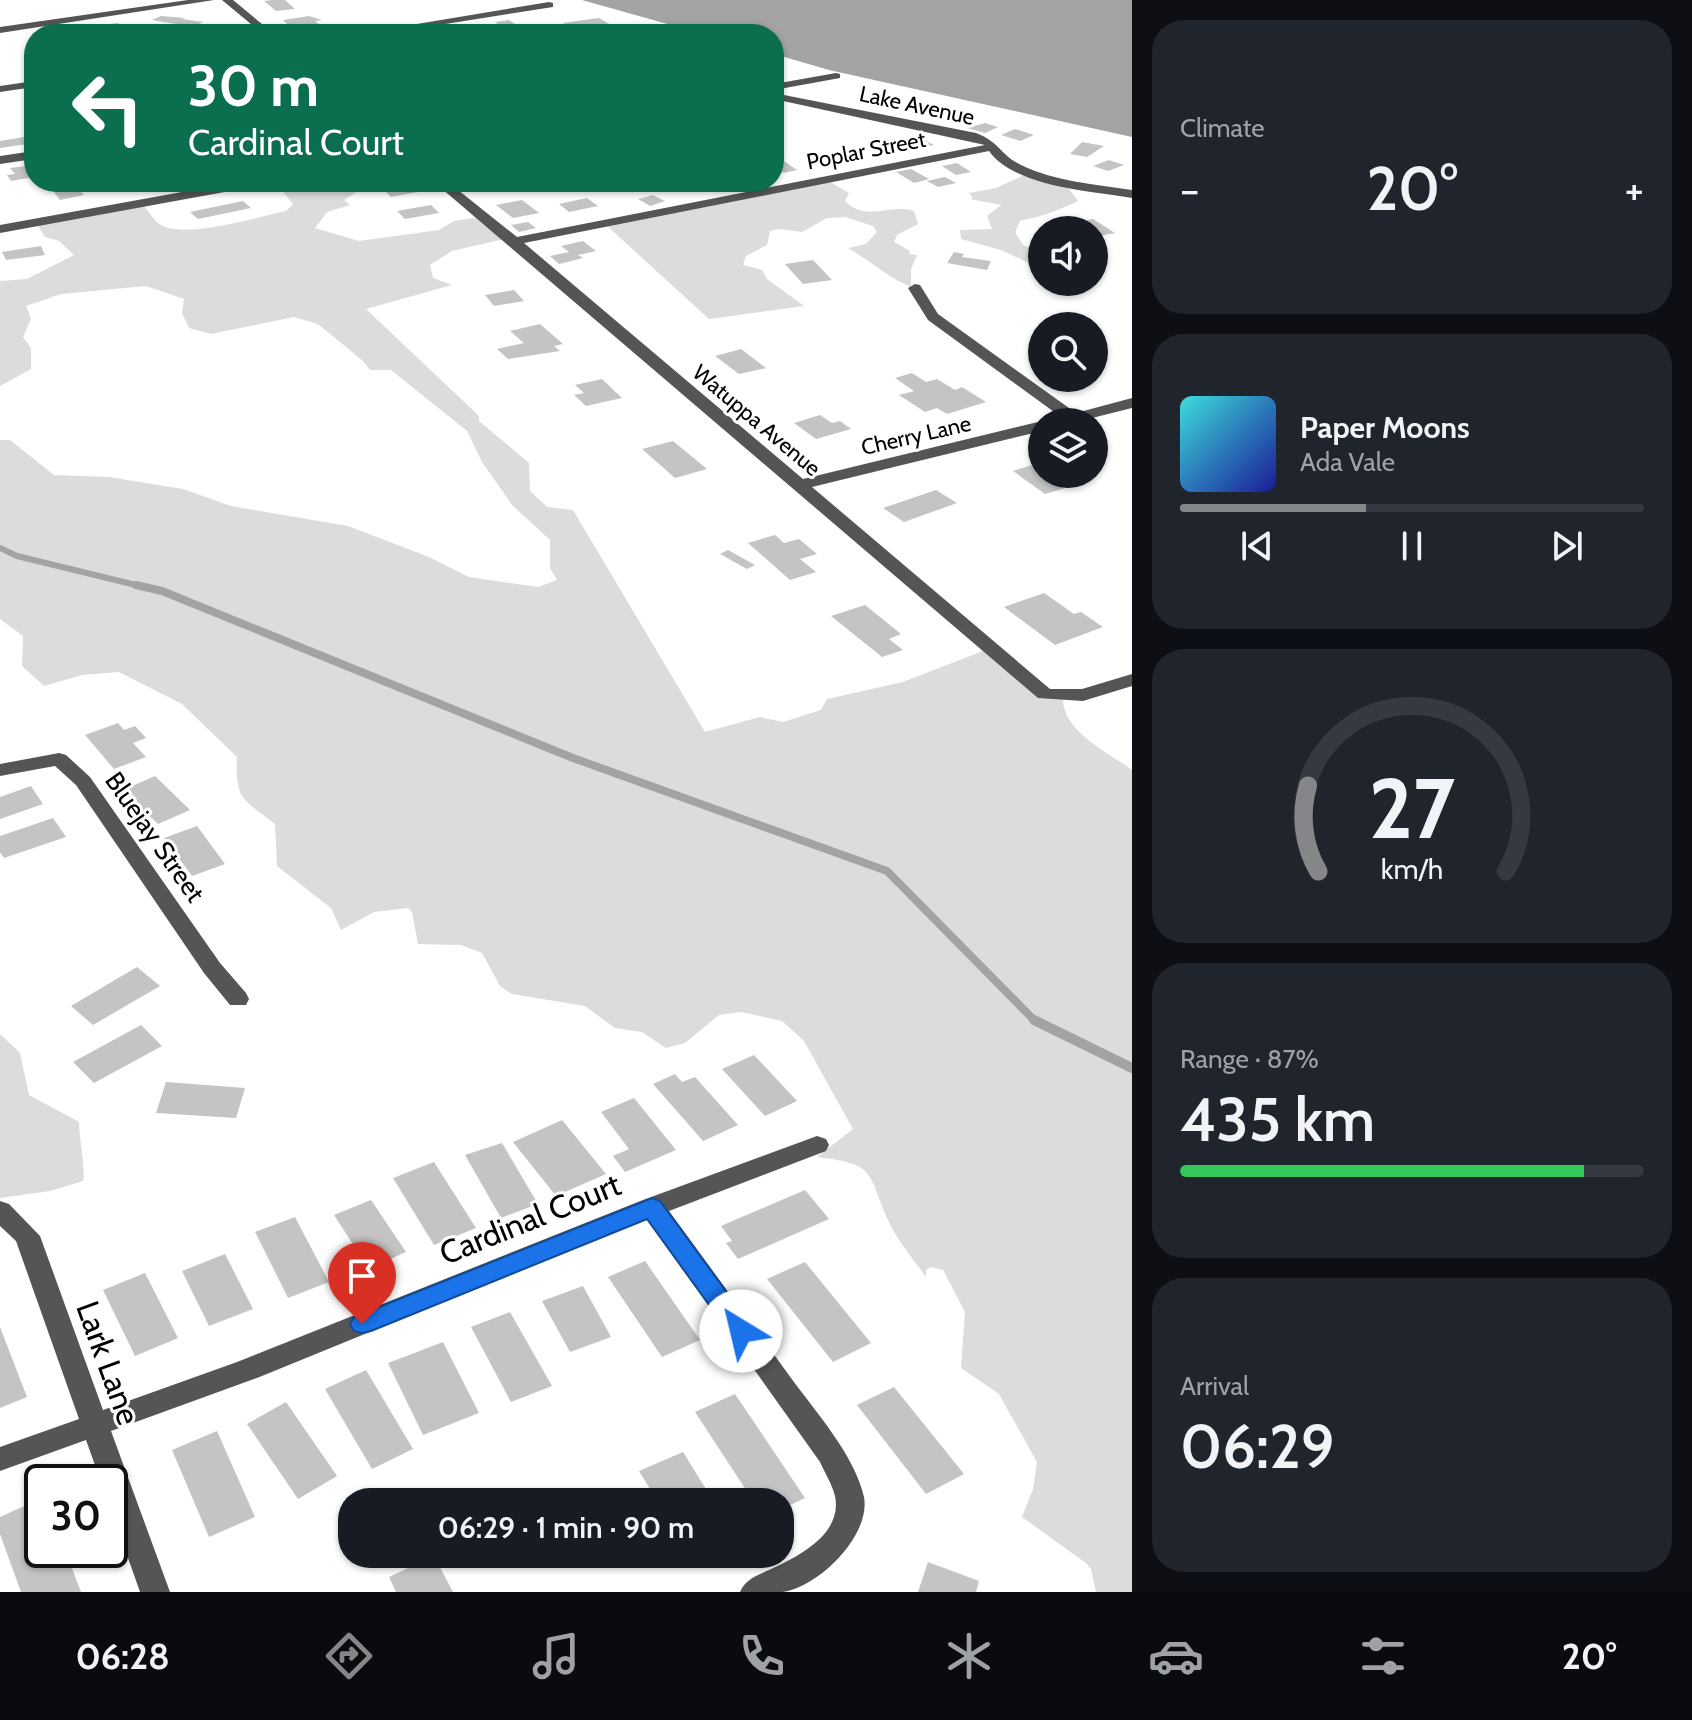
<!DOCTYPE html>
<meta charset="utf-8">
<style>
:root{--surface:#171b24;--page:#20242c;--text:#f1f3f6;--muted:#9ea1a6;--line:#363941;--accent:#858687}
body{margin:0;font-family:Cabin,sans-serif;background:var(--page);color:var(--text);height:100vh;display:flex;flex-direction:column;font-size:30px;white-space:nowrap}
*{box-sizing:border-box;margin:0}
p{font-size:26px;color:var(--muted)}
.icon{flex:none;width:44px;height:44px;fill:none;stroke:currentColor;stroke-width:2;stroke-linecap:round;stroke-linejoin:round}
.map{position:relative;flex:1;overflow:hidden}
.sheet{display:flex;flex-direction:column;gap:20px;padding:20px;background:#0d0f14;width:560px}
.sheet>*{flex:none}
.hud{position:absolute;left:24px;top:24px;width:760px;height:168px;border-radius:32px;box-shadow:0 2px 6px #0004;background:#0b6e4f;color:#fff;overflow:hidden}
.tools{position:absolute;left:1028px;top:216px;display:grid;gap:16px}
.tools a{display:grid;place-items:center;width:80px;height:80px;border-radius:50%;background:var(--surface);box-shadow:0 2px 6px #0004;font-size:40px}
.speed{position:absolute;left:24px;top:1464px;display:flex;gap:16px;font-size:40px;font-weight:700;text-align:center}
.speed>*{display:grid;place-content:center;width:104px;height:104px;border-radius:50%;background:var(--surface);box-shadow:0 2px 6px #0004;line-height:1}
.speed .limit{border:4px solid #111;border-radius:12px;background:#fff;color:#111}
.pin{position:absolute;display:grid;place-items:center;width:68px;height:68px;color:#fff;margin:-82px -34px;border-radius:50% 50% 50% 0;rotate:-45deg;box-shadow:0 0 8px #0007}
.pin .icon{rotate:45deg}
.me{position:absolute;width:88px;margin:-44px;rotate:324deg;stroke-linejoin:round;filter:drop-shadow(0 0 6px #0008)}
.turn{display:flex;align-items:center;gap:28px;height:168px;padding:0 32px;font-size:36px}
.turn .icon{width:104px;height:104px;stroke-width:2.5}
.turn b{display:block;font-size:56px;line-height:68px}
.big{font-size:60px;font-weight:600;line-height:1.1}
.sheet .card{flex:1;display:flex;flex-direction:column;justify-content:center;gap:12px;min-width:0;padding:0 28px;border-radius:32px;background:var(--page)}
.sheet .dial{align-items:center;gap:0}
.dial svg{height:208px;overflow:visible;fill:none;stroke:var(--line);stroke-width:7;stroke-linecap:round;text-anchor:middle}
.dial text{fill:var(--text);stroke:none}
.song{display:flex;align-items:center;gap:24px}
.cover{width:96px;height:96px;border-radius:12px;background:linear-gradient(135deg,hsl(180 70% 55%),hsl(240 70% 35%))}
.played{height:8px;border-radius:4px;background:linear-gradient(90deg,var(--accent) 40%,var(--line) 40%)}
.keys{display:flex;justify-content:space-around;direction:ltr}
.heat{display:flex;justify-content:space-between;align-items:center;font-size:44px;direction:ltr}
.charge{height:12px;border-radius:6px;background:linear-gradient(90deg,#34c759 87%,var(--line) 0)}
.trip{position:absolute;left:338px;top:1488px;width:456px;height:80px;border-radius:32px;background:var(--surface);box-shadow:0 2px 6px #0004;font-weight:600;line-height:80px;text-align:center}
.tabs{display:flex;height:128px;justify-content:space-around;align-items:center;background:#090b0e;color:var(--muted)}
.tabs .icon{width:56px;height:56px}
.tabs .on{color:var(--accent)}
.tabs b{font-size:36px;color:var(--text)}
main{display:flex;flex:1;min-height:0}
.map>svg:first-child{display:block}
.green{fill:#dcdcdc}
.water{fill:#a3a3a3}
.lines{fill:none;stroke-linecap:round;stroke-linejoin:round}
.stream-far2{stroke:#a3a3a3;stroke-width:6}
.stream-far1{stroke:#a3a3a3;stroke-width:8}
.stream{stroke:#a3a3a3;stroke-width:10}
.building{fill:#c4c4c4}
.minor{fill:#555;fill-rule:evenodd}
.route{fill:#1a73e8;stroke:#114b97;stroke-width:2}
.labels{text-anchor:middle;stroke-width:6;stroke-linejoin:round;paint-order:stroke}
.far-street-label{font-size:22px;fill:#000;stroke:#fff}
.street-label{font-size:26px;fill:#000;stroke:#fff}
.near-street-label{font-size:32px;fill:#000;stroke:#fff}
</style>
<main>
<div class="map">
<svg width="1132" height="1592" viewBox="0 0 1132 1592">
<rect width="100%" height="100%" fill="#fff"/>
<!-- green -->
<path class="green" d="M1027,174L1065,183L1078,201C1060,210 1040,217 1020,221L1015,232L1023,245L1042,253V269L1001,250L961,239L960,230L992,229L987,216L1001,205L970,199L973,198L969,193L996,188Z
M827,180L849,193L845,201C866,223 891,203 914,211L918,224L897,235L894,242L910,251L909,254L917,255L911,269V287C887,277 871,261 848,248L866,244L877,232L873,226L845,217L827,218L802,232L780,229L770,231L767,245L746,256L743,265L762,270L767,279L804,306L709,319L605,224Z
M275,182H333L338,187L356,192L344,200L350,205L327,212L315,228L359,241L439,230L454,221L486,216L504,239L452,251L430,265L433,278L452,285L366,309L479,416V421L529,463L530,491L547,507L573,510L705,732L760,717L783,722L821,710L827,699L903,682L988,649L1044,692L1063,696C1061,731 1108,752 1132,770V1592H1096L1091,1569L1086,1563L1022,1517L1033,1489L1037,1462L999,1394L961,1368L965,1312L943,1270L931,1267L926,1270V1277C913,1259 897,1240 888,1220C867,1171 876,1164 817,1157L853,1129L804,1041L782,1021L741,1012L719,1015L685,1043L666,1048L642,1032L615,1028L585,1006L512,994L500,986L482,953L461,945L418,944L412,912L408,908L374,912L341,930L331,908L277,866L275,824C243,799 235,800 237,757L182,704L119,672L82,675L44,686L22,666L23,636L0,619V440H10L54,475L109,477L183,489L231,506L348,526L429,557L469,577L538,587L557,580L550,568V540L513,506L482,462L467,431L391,370H370L363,361L318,324L294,317L211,334L189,328L182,313L184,299L146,286L61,294L26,306L31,319L23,337L31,348V369L0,386V281L27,279L74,255L59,241L45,237L37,224L144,206C149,212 154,221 161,225C185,239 258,217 286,211L293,204Z
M0,1034L20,1053L29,1095L79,1122C79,1137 86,1172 83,1181L50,1191L0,1198Z"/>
<!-- water -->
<path class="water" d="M582,0H1132V137L829,70L774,54V34H703Z"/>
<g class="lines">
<!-- stream-far2 -->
<path class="stream-far2" d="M0,548L17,556L144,587"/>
<!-- stream-far1 -->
<path class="stream-far1" d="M136,585L162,591L573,758L887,871L1036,1022"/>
<!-- stream -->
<path class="stream" d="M1034,1020L1132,1068"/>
</g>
<!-- building -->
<path class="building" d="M272,0H285L295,9L276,11L264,1Z
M161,16L185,18L182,19L203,22L194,27L152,20Z
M309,16L322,20L315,21L323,27L295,32L283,20Z
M599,18L609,24L574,30L563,23Z
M509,20L525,31L511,33L495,22Z
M118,23L124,28L86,34L80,28Z
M985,123L998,127L985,133L967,128Z
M1015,129L1034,135L1020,141L1001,135Z
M30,136L34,143L0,148V141Z
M924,140L934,145L912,150L901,145Z
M1082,142L1104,146L1087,157L1070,154Z
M1109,160L1124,165L1108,171L1093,166Z
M784,161L797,170L784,173L774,166V163Z
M957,163L971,172L956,175L942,166Z
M34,165V177L11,181L7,175L15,174L10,168Z
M911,169L929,179L914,183L896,172Z
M945,177L956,183L938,187L927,181Z
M718,182H751L755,184L733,190Z
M415,184L423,191L391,197L384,190Z
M78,188L84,195L60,200L54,192Z
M653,195L665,201L650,206L638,199Z
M587,198L598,206L569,212L559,204Z
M522,200L539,213L513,218L496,205Z
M243,201L251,208L198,219L190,212Z
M431,205L439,213L405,219L397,211Z
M1093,219L1115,233L1094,237V230H1080L1070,223Z
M528,222L536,228L519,232L511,225Z
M583,241L596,251L578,255L583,258L559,264L550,256L569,252L561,246Z
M41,246L45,255L6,260L2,252Z
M954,252L964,254L962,257L991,261L987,270L947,263Z
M813,260L832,280L803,284L785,264Z
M514,290L524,301L494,306L485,295Z
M540,324L563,344L554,346L560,351L508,359L497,349L524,343L510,331Z
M741,349L766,368L739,374L715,356Z
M912,373L926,382L937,379L955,390L962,387L986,402L947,414L937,408L925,412L899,395L914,391L895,378Z
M602,379L622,398L586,406L574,395L584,393L575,385Z
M820,415L832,423L840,421L851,429L816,439L794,423Z
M673,441L707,469L675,478L642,449Z
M1032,465L1042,470V474H1078L1088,481L1045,494L1013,471Z
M936,490L957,503L904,522L883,508Z
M775,535L784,543L799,539L817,554L800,559L816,572L790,580L748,543Z
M728,550L755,565L747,569L720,554Z
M1044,593L1074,614L1081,612L1103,627L1055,645L1004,607Z
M865,605L901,634L889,639L903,650L882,657L831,616Z
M118,723L124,730L135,726L146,738L133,743L146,757L114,769L85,735Z
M155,776L190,810L158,824L123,790Z
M31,786L43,804L0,819V797Z
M53,818L66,837L4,858L0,852V836Z
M197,826L225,864L192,876L164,838Z
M137,967L160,986L93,1025L71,1006Z
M141,1025L162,1046L94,1083L73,1062Z
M754,1055L797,1101L765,1116L722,1069Z
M675,1074L682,1082L695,1077L738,1125L703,1141L653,1084Z
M166,1082L245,1088L236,1118L156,1113Z
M634,1098L676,1150L625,1172L613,1156L629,1149L601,1112Z
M562,1120L606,1174L556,1196L513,1142Z
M502,1143L538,1204L501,1218L465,1155Z
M434,1162L476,1228L434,1245L393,1178Z
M805,1190L829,1219L738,1259L726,1243L732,1241L721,1226Z
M371,1200L406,1252L369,1269L334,1215Z
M295,1217L329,1282L288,1298L255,1232Z
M225,1254L253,1309L209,1326L182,1271Z
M645,1261L700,1340L662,1357L608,1277Z
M805,1262L871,1343L833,1362L767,1279Z
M145,1273L178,1338L135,1356L103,1290Z
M583,1286L611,1337L570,1352L542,1301Z
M510,1312L552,1386L511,1402L471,1327Z
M0,1327L27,1397L0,1408Z
M443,1342L479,1413L423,1435L388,1363Z
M366,1370L413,1449L372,1469L325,1389Z
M894,1387L964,1474L926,1494L857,1405Z
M735,1394L805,1498L780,1510V1502H754L695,1412Z
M286,1402L337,1476L298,1499L247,1424Z
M217,1431L255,1517L209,1537L172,1450Z
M683,1452L714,1502H658L639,1471Z
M42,1498V1550H65L81,1592H21L0,1534V1517Z
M434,1556L453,1592H396L389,1577Z
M928,1562L979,1581L976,1592H918Z"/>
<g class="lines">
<!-- minor -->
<path class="minor" d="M188,0H214L0,33V27Z
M222,0H233L274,34H263Z
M549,2L553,3V7L382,34H357Z
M836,73L840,74V78L774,90V84Z
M34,81V87L0,92V86Z
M774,93L976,133C1000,142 1000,155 1021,165C1056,182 1095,184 1132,190V198C1091,191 1015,187 989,151L524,243L803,479L1042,421L1045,422H1042V431L812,487L1050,689H1082L1132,674V686L1083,701L1038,698L434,182H448L517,237L985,145L774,99Z
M34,151V159L0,164V156Z
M237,182H263L257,186L0,233V225Z
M915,284L920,285L938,314L1076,413L1132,398V408L1076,422H1055L1061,417L928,320L908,288Z
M59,753L66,755L90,777L220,963L246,993L249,999L246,1005H230L204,973L76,785L55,766L0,776V764Z
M817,1136L826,1139L829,1145L826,1151L669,1211C710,1267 750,1322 791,1378C816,1412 855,1456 864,1497C871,1536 818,1587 783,1592C769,1592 754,1592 740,1592C746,1579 756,1576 769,1570C797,1557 843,1535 835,1496C832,1484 825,1473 820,1462L647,1219L257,1378L111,1431L170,1592H140L110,1507V1482H101L86,1440L0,1471V1447L79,1419L16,1241L0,1226V1201L9,1204L40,1236L103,1410L237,1362L643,1200Z"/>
</g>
<!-- route -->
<path class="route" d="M652,1198L660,1201L750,1324L753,1331L750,1338L741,1341L733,1338L647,1219L371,1331L362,1333L354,1331L350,1324L354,1317Z"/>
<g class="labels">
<!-- far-street labels -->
<g class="far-street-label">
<text transform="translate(917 105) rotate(12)" y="8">Lake Avenue</text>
<text transform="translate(866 150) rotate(-11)" y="8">Poplar Street</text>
<text transform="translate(757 420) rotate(40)" y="8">Watuppa Avenue</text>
<text transform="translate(916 435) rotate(-13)" y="8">Cherry Lane</text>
</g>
<!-- street labels -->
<g class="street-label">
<text transform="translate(155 837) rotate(55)" y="9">Bluejay Street</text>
</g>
<!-- near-street labels -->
<g class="near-street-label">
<text transform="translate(530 1219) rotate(-22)" y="11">Cardinal Court</text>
<text transform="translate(108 1363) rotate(70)" y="11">Lark Lane</text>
</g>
</g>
</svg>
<div class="tools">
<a><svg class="icon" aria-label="sound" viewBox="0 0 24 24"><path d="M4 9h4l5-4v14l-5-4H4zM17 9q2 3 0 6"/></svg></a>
<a><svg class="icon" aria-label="search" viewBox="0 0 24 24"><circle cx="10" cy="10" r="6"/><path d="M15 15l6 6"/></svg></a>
<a><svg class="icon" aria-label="layers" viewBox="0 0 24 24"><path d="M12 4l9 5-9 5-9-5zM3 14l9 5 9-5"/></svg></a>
</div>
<div class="speed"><div class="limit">30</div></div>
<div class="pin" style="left:362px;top:1324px;background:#d93025"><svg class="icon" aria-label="arrive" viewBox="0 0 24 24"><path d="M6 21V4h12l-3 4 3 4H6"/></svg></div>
<svg class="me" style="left:741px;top:1331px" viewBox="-20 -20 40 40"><circle r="19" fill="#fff"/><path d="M0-13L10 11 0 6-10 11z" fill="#1a73e8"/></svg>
<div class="trip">06:29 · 1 min · 90 m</div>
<div class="hud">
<div class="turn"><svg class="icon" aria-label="left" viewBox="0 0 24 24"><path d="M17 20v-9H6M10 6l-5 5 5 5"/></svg><div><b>30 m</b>Cardinal Court</div></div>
</div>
</div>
<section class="sheet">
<div class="card"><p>Climate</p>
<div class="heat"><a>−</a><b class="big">20°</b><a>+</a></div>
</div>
<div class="card">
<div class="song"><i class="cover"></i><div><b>Paper Moons</b><p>Ada Vale</p></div></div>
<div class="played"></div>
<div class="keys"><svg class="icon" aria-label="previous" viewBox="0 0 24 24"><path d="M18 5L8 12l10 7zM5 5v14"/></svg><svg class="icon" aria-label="pause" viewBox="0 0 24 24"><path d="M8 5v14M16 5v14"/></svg><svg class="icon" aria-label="next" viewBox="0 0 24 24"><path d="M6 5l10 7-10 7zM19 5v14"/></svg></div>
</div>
<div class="card dial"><svg viewBox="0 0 100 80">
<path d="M14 69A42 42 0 1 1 86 69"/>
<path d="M14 69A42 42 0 0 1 10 36" stroke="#858687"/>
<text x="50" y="56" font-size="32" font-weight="700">27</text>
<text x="50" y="72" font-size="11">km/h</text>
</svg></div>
<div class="card"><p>Range · 87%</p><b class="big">435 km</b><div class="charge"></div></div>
<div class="card"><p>Arrival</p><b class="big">06:29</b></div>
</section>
</main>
<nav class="tabs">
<b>06:28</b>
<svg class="icon on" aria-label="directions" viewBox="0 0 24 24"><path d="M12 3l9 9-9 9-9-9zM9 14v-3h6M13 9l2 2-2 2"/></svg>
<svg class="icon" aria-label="music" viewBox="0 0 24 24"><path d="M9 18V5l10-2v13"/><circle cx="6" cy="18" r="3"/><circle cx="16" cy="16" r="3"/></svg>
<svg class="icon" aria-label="phone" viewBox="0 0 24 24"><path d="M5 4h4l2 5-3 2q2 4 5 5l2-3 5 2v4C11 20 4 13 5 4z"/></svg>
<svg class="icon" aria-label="climate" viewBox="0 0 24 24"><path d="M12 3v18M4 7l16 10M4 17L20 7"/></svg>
<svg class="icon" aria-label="car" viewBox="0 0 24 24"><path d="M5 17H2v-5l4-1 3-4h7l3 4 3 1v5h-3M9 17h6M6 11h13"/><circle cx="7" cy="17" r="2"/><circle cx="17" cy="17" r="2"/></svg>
<svg class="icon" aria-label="filters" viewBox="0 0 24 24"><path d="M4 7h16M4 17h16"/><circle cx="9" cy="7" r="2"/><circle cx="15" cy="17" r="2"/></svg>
<b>20°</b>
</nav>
